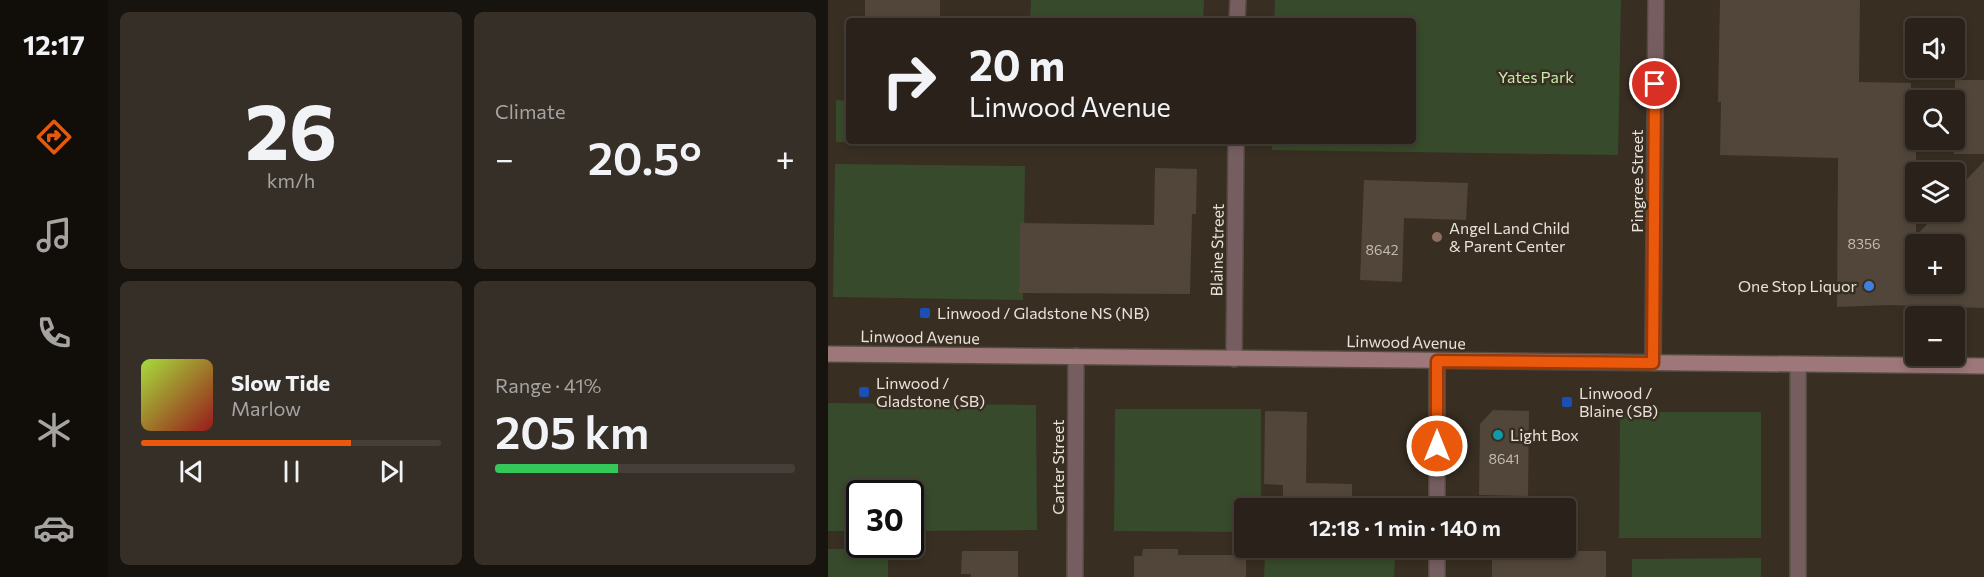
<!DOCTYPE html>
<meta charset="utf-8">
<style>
:root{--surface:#2a221a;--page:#362f27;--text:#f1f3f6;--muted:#a5a4a2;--line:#463f39;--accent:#ea580c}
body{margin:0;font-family:Commissioner,sans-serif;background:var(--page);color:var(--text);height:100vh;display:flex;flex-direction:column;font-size:22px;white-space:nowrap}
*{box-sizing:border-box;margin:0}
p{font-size:20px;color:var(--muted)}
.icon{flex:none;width:33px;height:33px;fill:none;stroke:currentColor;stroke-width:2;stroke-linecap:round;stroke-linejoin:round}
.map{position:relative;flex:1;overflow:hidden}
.drawer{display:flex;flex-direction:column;gap:12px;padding:12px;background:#17130e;width:720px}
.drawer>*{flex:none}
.top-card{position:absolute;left:18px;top:18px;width:570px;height:126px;border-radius:6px;box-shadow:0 3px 9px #0003,0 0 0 2px var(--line);background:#2a221a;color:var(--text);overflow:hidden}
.controls{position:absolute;left:1077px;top:18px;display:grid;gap:12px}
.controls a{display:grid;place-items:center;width:60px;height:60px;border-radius:6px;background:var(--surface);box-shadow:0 3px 9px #0003,0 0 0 2px var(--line);font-size:30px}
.speed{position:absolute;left:18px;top:480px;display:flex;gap:12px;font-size:30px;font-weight:700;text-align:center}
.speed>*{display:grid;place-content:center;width:78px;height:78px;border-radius:50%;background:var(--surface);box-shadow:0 3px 9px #0003,0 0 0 2px var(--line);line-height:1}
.speed .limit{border:3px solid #111;border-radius:9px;background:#fff;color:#111}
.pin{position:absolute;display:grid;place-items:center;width:51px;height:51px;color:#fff;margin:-26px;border:3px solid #fff;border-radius:50%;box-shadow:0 2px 6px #0007}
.me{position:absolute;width:66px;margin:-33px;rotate:0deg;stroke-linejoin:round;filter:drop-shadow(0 0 4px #0008)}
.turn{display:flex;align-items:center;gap:21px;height:126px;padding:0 24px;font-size:27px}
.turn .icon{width:78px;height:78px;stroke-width:2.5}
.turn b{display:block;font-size:42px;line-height:51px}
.big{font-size:45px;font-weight:600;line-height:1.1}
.drawer .card{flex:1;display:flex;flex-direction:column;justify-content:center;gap:9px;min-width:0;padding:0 21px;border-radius:9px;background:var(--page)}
.drawer .dial{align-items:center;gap:0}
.dial b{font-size:78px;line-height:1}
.song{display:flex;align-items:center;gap:18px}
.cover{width:72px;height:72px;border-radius:9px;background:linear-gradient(135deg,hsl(80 70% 55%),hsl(0 70% 35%))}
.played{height:6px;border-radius:3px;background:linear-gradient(90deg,var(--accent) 70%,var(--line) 70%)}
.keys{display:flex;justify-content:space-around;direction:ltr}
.heat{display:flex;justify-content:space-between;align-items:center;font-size:33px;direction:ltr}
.charge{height:9px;border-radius:4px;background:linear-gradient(90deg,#34c759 41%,var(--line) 0)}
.drawer .tiles{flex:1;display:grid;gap:12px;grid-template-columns:repeat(2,1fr)}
.trip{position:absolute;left:406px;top:498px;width:342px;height:60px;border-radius:6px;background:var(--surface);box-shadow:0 3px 9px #0003,0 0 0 2px var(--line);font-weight:600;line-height:60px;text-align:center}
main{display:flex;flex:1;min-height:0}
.tab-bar{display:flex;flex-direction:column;width:108px;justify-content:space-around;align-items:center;background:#110e0a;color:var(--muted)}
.tab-bar .icon{width:42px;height:42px}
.tab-bar .on{color:var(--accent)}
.tab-bar b{font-size:27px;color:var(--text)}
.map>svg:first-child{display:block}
.green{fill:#374a2b}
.building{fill:#514639;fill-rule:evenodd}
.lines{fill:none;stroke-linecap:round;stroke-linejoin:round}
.street-casing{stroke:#544b40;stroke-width:18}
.secondary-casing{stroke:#544b40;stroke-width:18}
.street{stroke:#765e60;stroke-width:15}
.secondary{stroke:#9d777a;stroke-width:15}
.route-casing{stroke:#983908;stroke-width:15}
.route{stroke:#ea580c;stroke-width:10}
.education-dot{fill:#8d6e63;stroke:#382e22;stroke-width:2}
.shop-dot{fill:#3f7fe0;stroke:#382e22;stroke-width:2}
.transit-dot{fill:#1a4fb4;stroke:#382e22;stroke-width:2}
.culture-dot{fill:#0f9aa8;stroke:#382e22;stroke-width:2}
.labels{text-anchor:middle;stroke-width:5;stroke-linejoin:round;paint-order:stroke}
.number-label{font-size:14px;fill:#c3bbb2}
.park-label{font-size:16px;fill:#c4eda9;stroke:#382e22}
.street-label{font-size:16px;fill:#e9e2db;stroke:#382e22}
.poi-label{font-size:16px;fill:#e9e2db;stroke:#382e22;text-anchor:start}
</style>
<main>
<nav class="tab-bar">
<b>12:17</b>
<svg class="icon on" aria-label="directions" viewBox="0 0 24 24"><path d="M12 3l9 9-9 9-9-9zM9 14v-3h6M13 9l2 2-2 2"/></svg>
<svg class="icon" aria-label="music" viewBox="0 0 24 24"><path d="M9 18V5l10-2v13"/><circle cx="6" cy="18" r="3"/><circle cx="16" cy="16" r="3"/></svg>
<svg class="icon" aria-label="phone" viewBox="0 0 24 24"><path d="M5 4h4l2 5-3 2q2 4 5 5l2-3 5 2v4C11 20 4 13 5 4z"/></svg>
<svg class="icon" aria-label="climate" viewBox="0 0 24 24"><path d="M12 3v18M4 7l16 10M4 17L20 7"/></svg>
<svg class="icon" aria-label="car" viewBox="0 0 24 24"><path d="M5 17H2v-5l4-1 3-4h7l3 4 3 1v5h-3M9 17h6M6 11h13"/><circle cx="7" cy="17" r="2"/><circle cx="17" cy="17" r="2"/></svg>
</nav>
<section class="drawer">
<div class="tiles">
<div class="card dial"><b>26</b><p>km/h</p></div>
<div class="card"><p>Climate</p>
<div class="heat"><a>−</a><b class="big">20.5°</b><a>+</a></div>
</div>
<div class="card">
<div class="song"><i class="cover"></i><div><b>Slow Tide</b><p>Marlow</p></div></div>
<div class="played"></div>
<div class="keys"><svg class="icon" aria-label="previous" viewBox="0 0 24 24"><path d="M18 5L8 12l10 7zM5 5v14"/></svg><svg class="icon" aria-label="pause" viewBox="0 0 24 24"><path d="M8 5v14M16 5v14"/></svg><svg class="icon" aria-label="next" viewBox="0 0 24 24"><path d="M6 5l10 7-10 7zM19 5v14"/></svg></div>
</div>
<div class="card"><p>Range · 41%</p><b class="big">205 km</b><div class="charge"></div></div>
</div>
</section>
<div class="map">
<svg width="1156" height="577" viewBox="0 0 1156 577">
<rect width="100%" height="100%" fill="#382e22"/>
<!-- green -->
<path class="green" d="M203,0H376L375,21H202Z
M447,0H793L790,155L444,150V141H585V21H446Z
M8,100L21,101V141H181V145L8,142Z
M200,141H375V145L200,143Z
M7,164L197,166L195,300L5,297Z
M0,403L208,405L209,530L83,531L82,494H32L31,531H0Z
M287,409H433V508H417V532L286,531Z
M792,412H933V538H791Z
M0,549H60V577H0Z
M437,555L567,557L566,577H436Z
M933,558V577H804V559Z"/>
<!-- building -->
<path class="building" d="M37,0H112V21H37Z
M892,0H1032L1031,82L1083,83L1081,140H1088V236L1110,212H1126V193L1156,161V308L1062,305L1009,307L1010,158L892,155L893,102H890ZM1088,244H1126V284H1088Z
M1127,80H1156V154H1126Z
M327,168L369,169L368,214H364L362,294L191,293L192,223L326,225Z
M536,180L640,183L638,220L576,218L574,282L532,280Z
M665,410L701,411L700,496L651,495L652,424Z
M437,411L479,412L478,483L524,484V508H455V485L436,484Z
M315,549H350V555H418V577H306V556H314Z
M134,551H190V577H143V574H133Z
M664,551H778V577H664Z"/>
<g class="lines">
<!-- street casing -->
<g class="street-casing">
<path id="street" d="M409,21L410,0
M406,359L408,141
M825,363L828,0
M609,508V361
M247,577L248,356
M609,577V548
M970,577V364"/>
</g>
<!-- secondary casing -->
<g class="secondary-casing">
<path id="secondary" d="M0,354L1156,366"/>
</g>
<!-- street -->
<use href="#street" class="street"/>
<!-- secondary -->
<use href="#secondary" class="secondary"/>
</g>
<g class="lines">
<!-- route casing -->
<g class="route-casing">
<path id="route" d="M609,446V361L825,363L827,84"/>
</g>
<!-- route -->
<use href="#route" class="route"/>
</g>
<!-- markers -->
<circle class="education-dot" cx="609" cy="237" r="6"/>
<circle class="shop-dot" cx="1041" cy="286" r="6"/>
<g class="transit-dot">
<rect x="91" y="307" width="12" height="12" rx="3"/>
<rect x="30" y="386" width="12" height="12" rx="3"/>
<rect x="733" y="396" width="12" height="12" rx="3"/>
</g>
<circle class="culture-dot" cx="670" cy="435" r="6"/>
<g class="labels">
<!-- number labels -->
<g class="number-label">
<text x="1036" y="249">8356</text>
<text x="554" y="255">8642</text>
<text x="676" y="464">8641</text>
</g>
<!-- park labels -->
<g class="park-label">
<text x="708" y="83">Yates Park</text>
</g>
<!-- street labels -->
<g class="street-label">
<text transform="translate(809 181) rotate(-90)" y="6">Pingree Street</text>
<text transform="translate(389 250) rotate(-89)" y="6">Blaine Street</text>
<text transform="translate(92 337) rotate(1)" y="6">Linwood Avenue</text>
<text transform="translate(578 342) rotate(1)" y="6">Linwood Avenue</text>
<text transform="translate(230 467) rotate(-90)" y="6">Carter Street</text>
</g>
<!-- poi labels -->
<g class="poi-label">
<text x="621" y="234">Angel Land Child<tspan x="621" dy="18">&amp; Parent Center</tspan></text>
<text x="1029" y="292" text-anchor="end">One Stop Liquor</text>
<text x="109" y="319">Linwood / Gladstone NS (NB)</text>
<text x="48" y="389">Linwood /<tspan x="48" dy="18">Gladstone (SB)</tspan></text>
<text x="751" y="399">Linwood /<tspan x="751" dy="18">Blaine (SB)</tspan></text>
<text x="682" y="441">Light Box</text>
</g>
</g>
</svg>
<div class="controls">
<a><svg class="icon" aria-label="sound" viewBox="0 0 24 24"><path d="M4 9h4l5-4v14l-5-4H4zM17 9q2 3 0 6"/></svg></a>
<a><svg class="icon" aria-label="search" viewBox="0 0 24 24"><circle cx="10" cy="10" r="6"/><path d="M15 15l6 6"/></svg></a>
<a><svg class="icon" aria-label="layers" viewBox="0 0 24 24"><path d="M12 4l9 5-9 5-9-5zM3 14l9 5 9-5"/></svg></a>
<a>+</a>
<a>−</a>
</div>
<div class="speed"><div class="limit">30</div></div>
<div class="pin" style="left:827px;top:84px;background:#d93025"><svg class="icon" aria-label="arrive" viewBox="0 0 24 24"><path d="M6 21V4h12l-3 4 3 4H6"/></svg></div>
<svg class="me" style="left:609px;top:446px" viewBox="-20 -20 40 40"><circle r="17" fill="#ea580c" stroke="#fff" stroke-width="3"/><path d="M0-11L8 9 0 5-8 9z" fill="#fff"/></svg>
<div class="trip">12:18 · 1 min · 140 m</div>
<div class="top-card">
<div class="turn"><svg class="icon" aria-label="right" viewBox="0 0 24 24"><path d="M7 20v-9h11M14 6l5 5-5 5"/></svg><div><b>20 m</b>Linwood Avenue</div></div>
</div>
</div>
</main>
